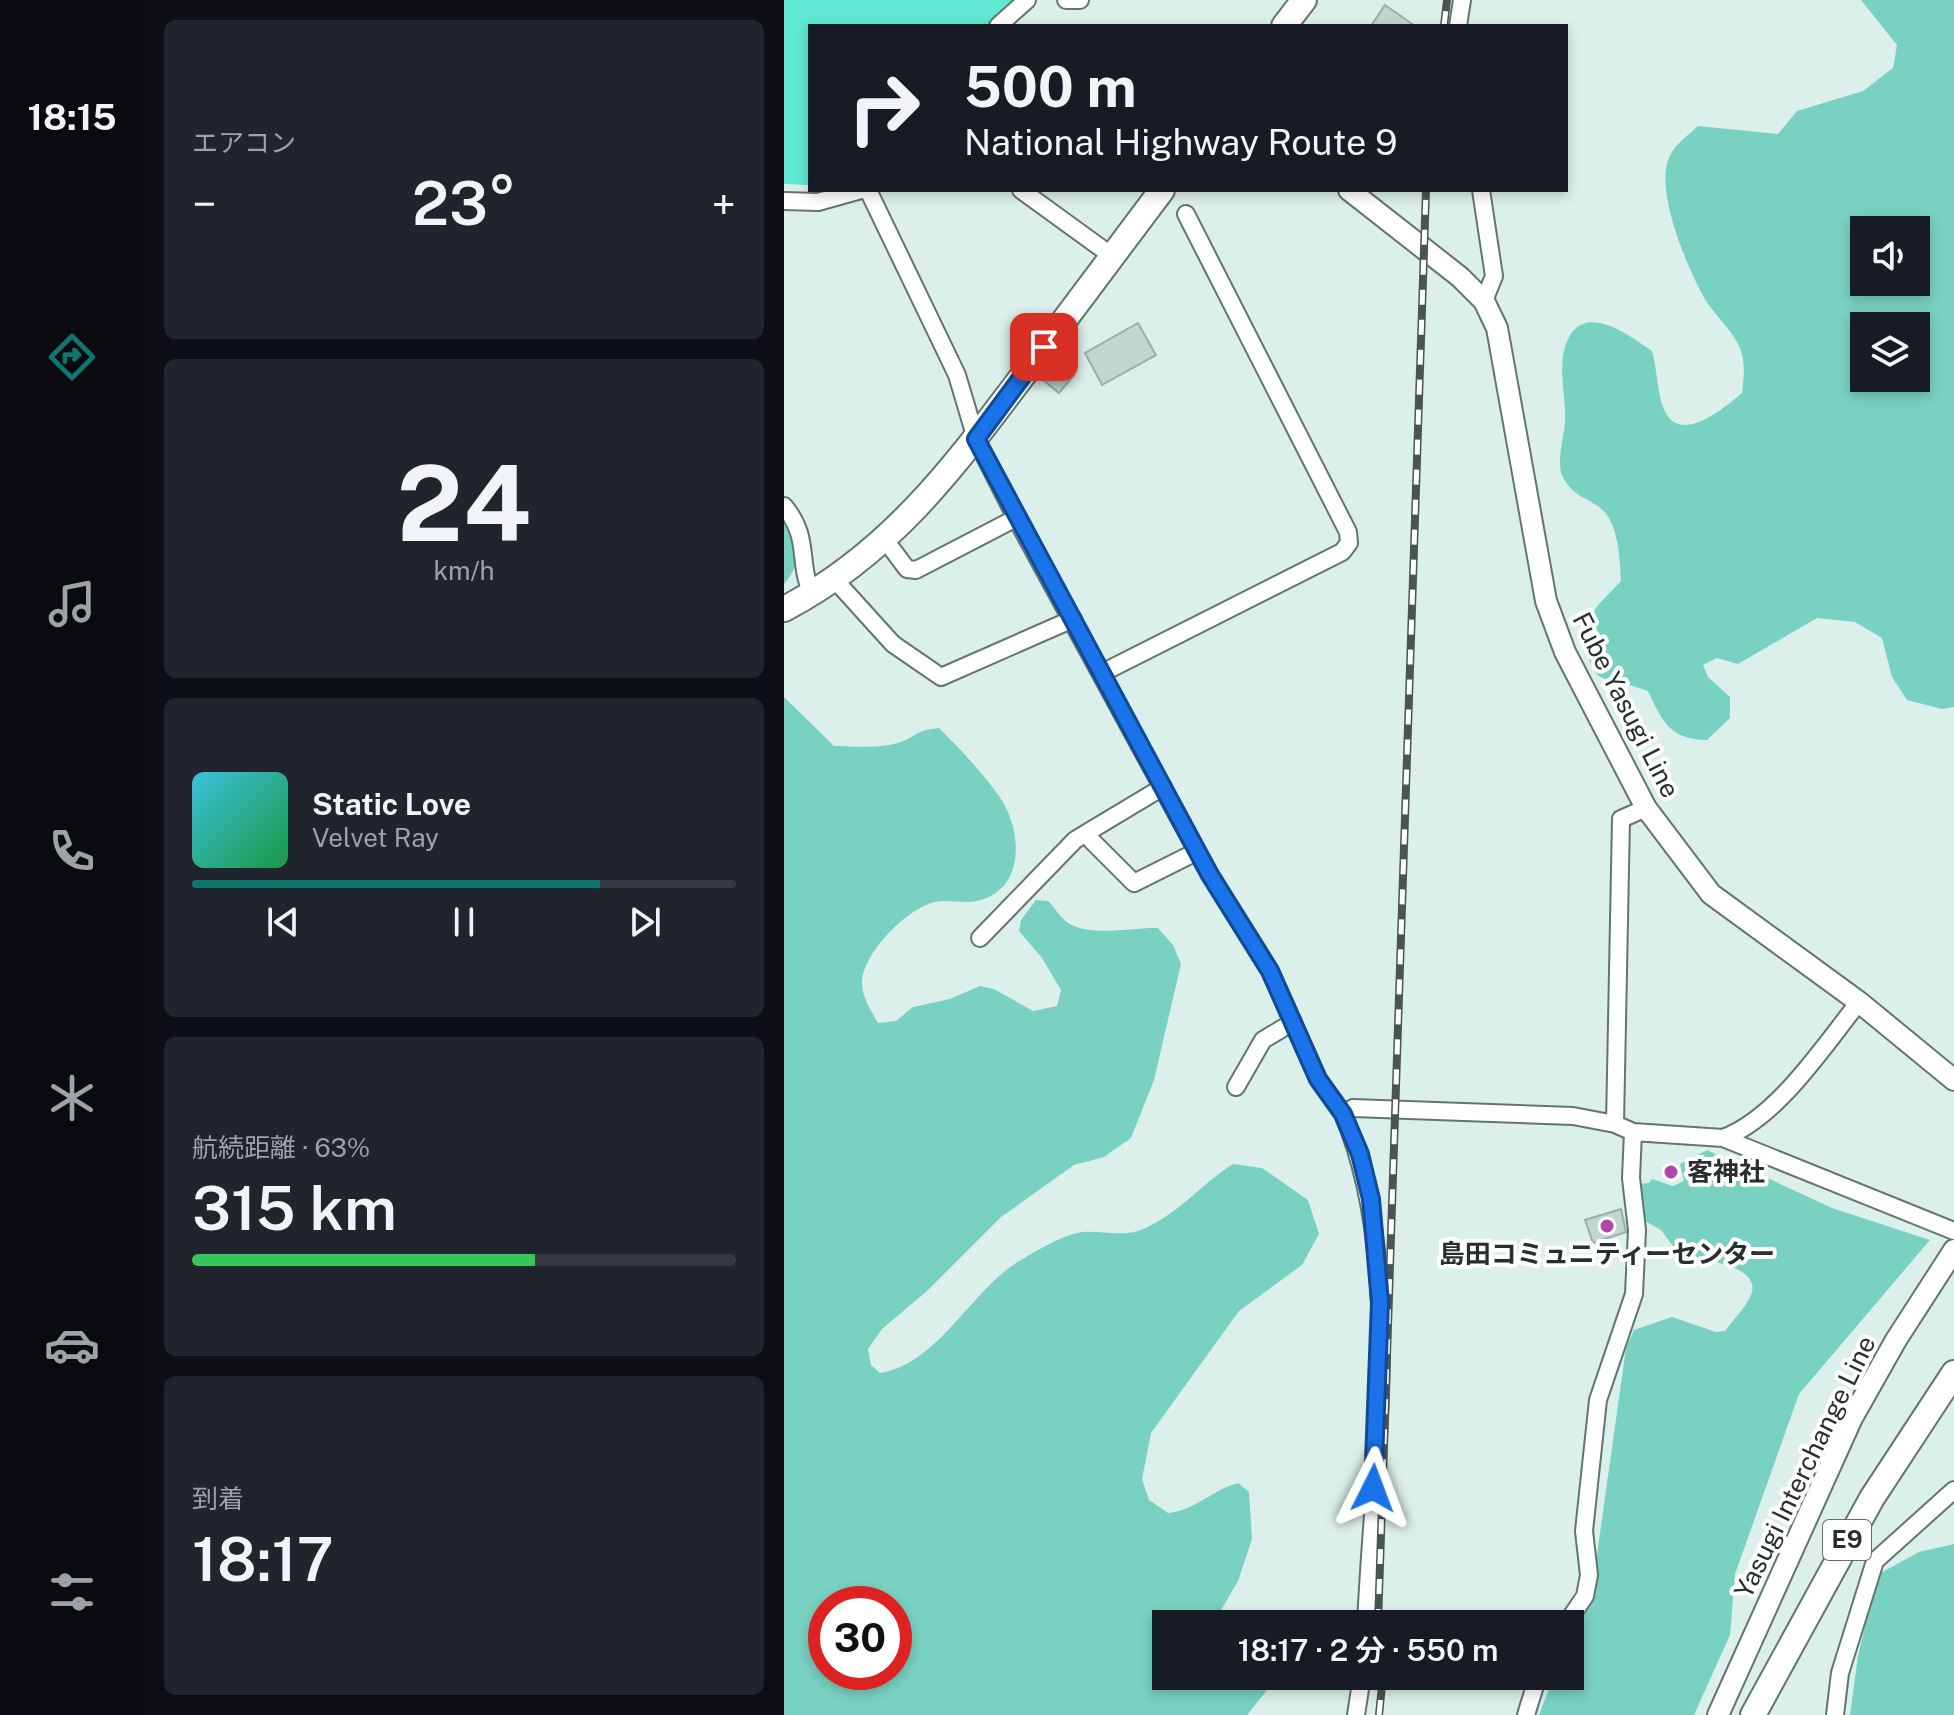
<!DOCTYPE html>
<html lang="ja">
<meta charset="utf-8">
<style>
:root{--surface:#171b24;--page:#20242c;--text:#f1f3f6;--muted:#9ea1a6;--line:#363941;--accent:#0f766e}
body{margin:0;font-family:"Public Sans","Noto Sans JP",sans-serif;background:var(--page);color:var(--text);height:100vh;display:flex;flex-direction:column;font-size:30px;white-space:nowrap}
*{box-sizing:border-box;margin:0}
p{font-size:26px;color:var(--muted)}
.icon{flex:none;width:44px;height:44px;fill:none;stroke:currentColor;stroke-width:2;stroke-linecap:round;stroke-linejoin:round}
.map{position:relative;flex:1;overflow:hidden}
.side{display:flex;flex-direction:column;gap:20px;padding:20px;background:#0d0f14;width:640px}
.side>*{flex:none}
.hud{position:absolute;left:24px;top:24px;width:760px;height:168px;border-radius:0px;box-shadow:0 4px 12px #0003;background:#171b24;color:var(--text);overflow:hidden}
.fabs{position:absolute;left:1066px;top:216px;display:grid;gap:16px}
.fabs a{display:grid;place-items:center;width:80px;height:80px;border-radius:0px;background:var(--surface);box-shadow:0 4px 12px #0003;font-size:40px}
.speed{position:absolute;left:24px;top:1586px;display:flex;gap:16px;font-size:40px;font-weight:700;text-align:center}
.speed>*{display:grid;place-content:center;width:104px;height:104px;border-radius:50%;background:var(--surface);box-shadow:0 4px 12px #0003;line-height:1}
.speed .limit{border:12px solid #d22;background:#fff;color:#111}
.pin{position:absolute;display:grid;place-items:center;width:68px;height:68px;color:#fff;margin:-34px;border-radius:16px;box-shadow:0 4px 12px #0006}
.me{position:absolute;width:88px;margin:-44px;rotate:3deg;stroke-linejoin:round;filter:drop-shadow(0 0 6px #0008)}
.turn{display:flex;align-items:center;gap:28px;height:168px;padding:0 24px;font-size:36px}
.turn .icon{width:104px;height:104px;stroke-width:2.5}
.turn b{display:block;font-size:56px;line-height:68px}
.big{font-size:60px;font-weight:600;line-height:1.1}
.side .card{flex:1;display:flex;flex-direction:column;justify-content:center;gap:12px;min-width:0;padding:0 28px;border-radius:12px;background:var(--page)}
.side .dial{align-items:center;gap:0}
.dial b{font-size:104px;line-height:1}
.song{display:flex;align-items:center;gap:24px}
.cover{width:96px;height:96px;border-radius:12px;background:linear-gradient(135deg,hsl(190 70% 55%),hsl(140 70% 35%))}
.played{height:8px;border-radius:4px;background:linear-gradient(90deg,var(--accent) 75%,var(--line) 75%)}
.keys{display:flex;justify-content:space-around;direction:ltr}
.heat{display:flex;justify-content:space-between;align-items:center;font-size:44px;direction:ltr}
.charge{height:12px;border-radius:6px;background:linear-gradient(90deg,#34c759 63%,var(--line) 0)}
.trip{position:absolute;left:368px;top:1610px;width:432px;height:80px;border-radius:0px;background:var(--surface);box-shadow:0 4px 12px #0003;font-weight:600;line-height:80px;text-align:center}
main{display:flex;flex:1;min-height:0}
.tab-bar{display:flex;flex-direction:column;width:144px;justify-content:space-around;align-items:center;background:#090b0e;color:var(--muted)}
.tab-bar .icon{width:56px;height:56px}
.tab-bar .active{color:var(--accent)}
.tab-bar b{font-size:36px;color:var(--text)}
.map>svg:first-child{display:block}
.green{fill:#79d1c1;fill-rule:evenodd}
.water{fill:#60e8d2}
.building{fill:#c2d5d1;stroke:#9baeaa;stroke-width:2}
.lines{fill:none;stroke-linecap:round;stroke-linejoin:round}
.minor-casing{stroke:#637571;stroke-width:20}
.major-casing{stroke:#637571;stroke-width:24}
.highway-casing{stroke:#637571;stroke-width:28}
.minor{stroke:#fff;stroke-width:16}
.major{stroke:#fff;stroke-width:20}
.highway{stroke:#fff;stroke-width:24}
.rail-casing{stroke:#4a5452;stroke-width:8}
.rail{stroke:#fff;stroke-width:5;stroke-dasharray:15;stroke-linecap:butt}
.route-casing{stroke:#114b97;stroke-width:20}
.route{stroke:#1a73e8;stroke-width:14}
.poi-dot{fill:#b047a8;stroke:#fff;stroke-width:3}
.labels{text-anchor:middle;stroke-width:8;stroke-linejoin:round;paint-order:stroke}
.shield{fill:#fff;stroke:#686d6d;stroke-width:2}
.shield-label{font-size:24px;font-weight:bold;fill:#282f2e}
.street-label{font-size:26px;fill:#282f2e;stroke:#fff}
.poi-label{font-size:26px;font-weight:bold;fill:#282f2e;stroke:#fff;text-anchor:start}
</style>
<main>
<nav class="tab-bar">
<b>18:15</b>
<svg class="icon active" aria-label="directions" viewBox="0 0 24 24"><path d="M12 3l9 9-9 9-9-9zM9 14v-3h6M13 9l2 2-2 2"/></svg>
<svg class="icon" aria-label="music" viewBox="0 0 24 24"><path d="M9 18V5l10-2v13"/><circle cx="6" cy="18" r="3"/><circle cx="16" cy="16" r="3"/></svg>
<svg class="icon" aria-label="phone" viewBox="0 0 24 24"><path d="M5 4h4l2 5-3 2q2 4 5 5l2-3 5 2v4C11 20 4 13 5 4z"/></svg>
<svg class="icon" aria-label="climate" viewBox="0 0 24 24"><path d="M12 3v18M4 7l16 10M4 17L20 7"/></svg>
<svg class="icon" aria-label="car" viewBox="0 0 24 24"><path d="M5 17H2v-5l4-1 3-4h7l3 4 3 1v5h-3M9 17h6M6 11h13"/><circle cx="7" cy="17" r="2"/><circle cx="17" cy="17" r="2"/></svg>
<svg class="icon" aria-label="filters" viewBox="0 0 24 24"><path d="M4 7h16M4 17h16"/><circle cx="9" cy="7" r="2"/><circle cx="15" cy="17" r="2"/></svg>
</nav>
<section class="side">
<div class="card"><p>エアコン</p>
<div class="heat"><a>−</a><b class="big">23°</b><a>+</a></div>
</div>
<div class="card dial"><b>24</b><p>km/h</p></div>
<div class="card">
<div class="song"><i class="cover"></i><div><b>Static Love</b><p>Velvet Ray</p></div></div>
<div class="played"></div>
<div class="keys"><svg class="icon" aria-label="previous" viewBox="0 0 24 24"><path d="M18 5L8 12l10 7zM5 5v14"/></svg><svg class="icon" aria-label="pause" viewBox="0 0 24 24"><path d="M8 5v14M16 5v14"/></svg><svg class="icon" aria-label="next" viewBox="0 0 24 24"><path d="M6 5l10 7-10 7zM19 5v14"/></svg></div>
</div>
<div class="card"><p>航続距離 · 63%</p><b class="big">315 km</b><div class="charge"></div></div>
<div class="card"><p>到着</p><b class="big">18:17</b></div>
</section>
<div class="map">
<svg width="1170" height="1715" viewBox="0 0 1170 1715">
<rect width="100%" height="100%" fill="#dcf0eb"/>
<!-- green -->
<path class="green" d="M1077,0H1170V707L1158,709L1123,700L1108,677L1098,638L1071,622L1033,618L954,664L933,658L919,665L924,677L946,697V718L923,740C885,739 879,722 864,691C811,672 811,692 798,629L814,605L837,581C836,561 835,533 823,515C811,498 789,500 778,475C772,460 781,435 781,420C782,399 775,372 780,351C793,297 841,332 868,351C873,368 873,390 879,407C894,448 940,408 958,393C960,376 962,360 954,344C945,326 927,312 918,294C902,263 867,184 888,152C894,142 906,134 914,126L994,134L1013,111L1079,91L1109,68L1113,45ZM1080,230H1132V282H1080ZM1132,326V378H1080V326Z
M0,519C18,537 17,567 0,584Z
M0,697L50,746C71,746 93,749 114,743C132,737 132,730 155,728C176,749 198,772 215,796C239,830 242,890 193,901C180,904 164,899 151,902C123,908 77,955 78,984C79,1000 87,1010 94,1023L112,1021L129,1007L166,999L196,986L210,989L249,1011L273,1006L277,990L258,958L235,931L237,920L252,900L264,901C271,908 278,920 286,924C309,937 349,927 374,928L389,945L397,964L370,1080L347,1138L320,1157L290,1165L217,1217L142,1292L98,1329L84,1349L87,1365L96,1373C152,1365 186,1293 232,1263C249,1253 279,1234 299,1232C316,1231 338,1236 354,1231C392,1217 416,1185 449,1164L478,1168L524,1200L535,1234L518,1265L455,1311L367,1433L358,1479L365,1500L384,1513C412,1510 428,1490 454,1483L465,1492L468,1539L454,1581L429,1624H382V1676H481L483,1690L463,1715H0ZM42,1604H110V1672H42Z
M923,1150L1048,1208L1146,1240L1015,1394L951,1574L946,1635L910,1715H755L770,1676H786V1634L811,1569L842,1348L850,1330L888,1317L932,1332L941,1331C949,1320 962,1307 967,1295C979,1265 915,1258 898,1258L877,1230L859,1220L854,1184L865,1183L868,1179L889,1186L900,1181L896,1164Z
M1170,1544V1715H1066L1074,1656L1093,1575L1135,1552Z"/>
<!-- water -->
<path class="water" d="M0,0H235L205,26H26V185L0,184Z"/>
<!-- building -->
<path class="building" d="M601,5L631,26H587Z
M354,323L372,355L318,385L301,353Z
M272,361L290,375L275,393L258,379Z
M837,1209L842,1232L809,1243L801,1220Z"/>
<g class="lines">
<!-- minor casing -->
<g class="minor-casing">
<path id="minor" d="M282,0H296
M214,26L243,0
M674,26L678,0
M84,190L173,375L192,439L232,518L426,875L486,971L534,1079L559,1114L569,1108L789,1116L831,1124L849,1132L939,1138L1170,1231
M237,190L328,256
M697,190L710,276L700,301
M0,201L34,202L77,190
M0,506C27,538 13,562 28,594
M102,541L123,569L132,570L232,518
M51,580L109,644L157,677L289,619
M318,673L558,552L565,543L564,532L402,214
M379,787L304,832L307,840L350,883L408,854
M196,938L291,840L304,832
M452,1087L479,1040L509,1022
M559,1114C622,1264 589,1464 582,1624
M831,1124L837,819L862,808
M939,1138C993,1118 1039,1047 1075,1002
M782,1624L801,1596L805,1575L800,1531L814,1400L850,1294L853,1230L847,1178L849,1132
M572,1715L578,1676
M742,1715L754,1676
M1051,1715L1056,1673L1091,1561L1170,1490"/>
</g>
<!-- major casing -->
<g class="major-casing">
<path id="major" d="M565,190L676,277L700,301L713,328L762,601L781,652L862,808L927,894L1075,1002L1170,1080
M934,1715L1068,1418L1112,1340L1170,1250"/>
</g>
<!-- highway casing -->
<g class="highway-casing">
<path id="highway" d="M500,26L520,0
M0,609C109,552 173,463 246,366C290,307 334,249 378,190
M969,1715L1088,1498L1170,1373"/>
</g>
<!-- minor -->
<use href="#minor" class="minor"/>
<!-- major -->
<use href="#major" class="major"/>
<!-- highway -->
<use href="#highway" class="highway"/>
<!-- rail casing -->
<g class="rail-casing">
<path id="rail" d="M660,26L663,0
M594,1624L642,190
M595,1715L599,1676"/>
</g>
<!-- rail -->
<use href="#rail" class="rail"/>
</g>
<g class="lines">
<!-- route casing -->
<g class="route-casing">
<path id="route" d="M260,347L192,439L426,875L486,971L534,1079L559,1114L576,1154L587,1199L596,1302L589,1488"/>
</g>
<!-- route -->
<use href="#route" class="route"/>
</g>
<!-- markers -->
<g class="poi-dot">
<circle cx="887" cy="1172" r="8"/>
<circle cx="823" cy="1226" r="8"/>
</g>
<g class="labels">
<!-- shield labels -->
<rect class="shield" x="1039" y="1520" width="48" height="40" rx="6"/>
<g class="shield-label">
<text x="1063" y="1548">E9</text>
</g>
<!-- street labels -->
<g class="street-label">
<text transform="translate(842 705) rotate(63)" y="9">Fube Yasugi Line</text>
<text transform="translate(1021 1467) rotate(-64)" y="9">Yasugi Interchange Line</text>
</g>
<!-- poi labels -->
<g class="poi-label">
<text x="903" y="1181">客神社</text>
<text x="823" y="1263" text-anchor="middle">島田コミュニティーセンター</text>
</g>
</g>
</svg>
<div class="fabs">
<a><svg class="icon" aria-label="sound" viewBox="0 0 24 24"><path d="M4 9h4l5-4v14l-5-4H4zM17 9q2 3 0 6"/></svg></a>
<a><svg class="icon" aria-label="layers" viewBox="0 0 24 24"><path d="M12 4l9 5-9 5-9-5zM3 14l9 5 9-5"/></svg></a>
</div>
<div class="speed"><div class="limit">30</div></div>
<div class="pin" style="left:260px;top:347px;background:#d93025"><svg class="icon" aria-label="arrive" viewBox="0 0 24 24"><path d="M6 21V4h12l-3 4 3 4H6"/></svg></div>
<svg class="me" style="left:589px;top:1488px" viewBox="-20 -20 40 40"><path d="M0-17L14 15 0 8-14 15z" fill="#1a73e8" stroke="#fff" stroke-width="4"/></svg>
<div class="trip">18:17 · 2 分 · 550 m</div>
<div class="hud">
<div class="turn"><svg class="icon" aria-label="right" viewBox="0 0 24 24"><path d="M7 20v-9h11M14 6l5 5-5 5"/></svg><div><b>500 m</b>National Highway Route 9</div></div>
</div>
</div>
</main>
